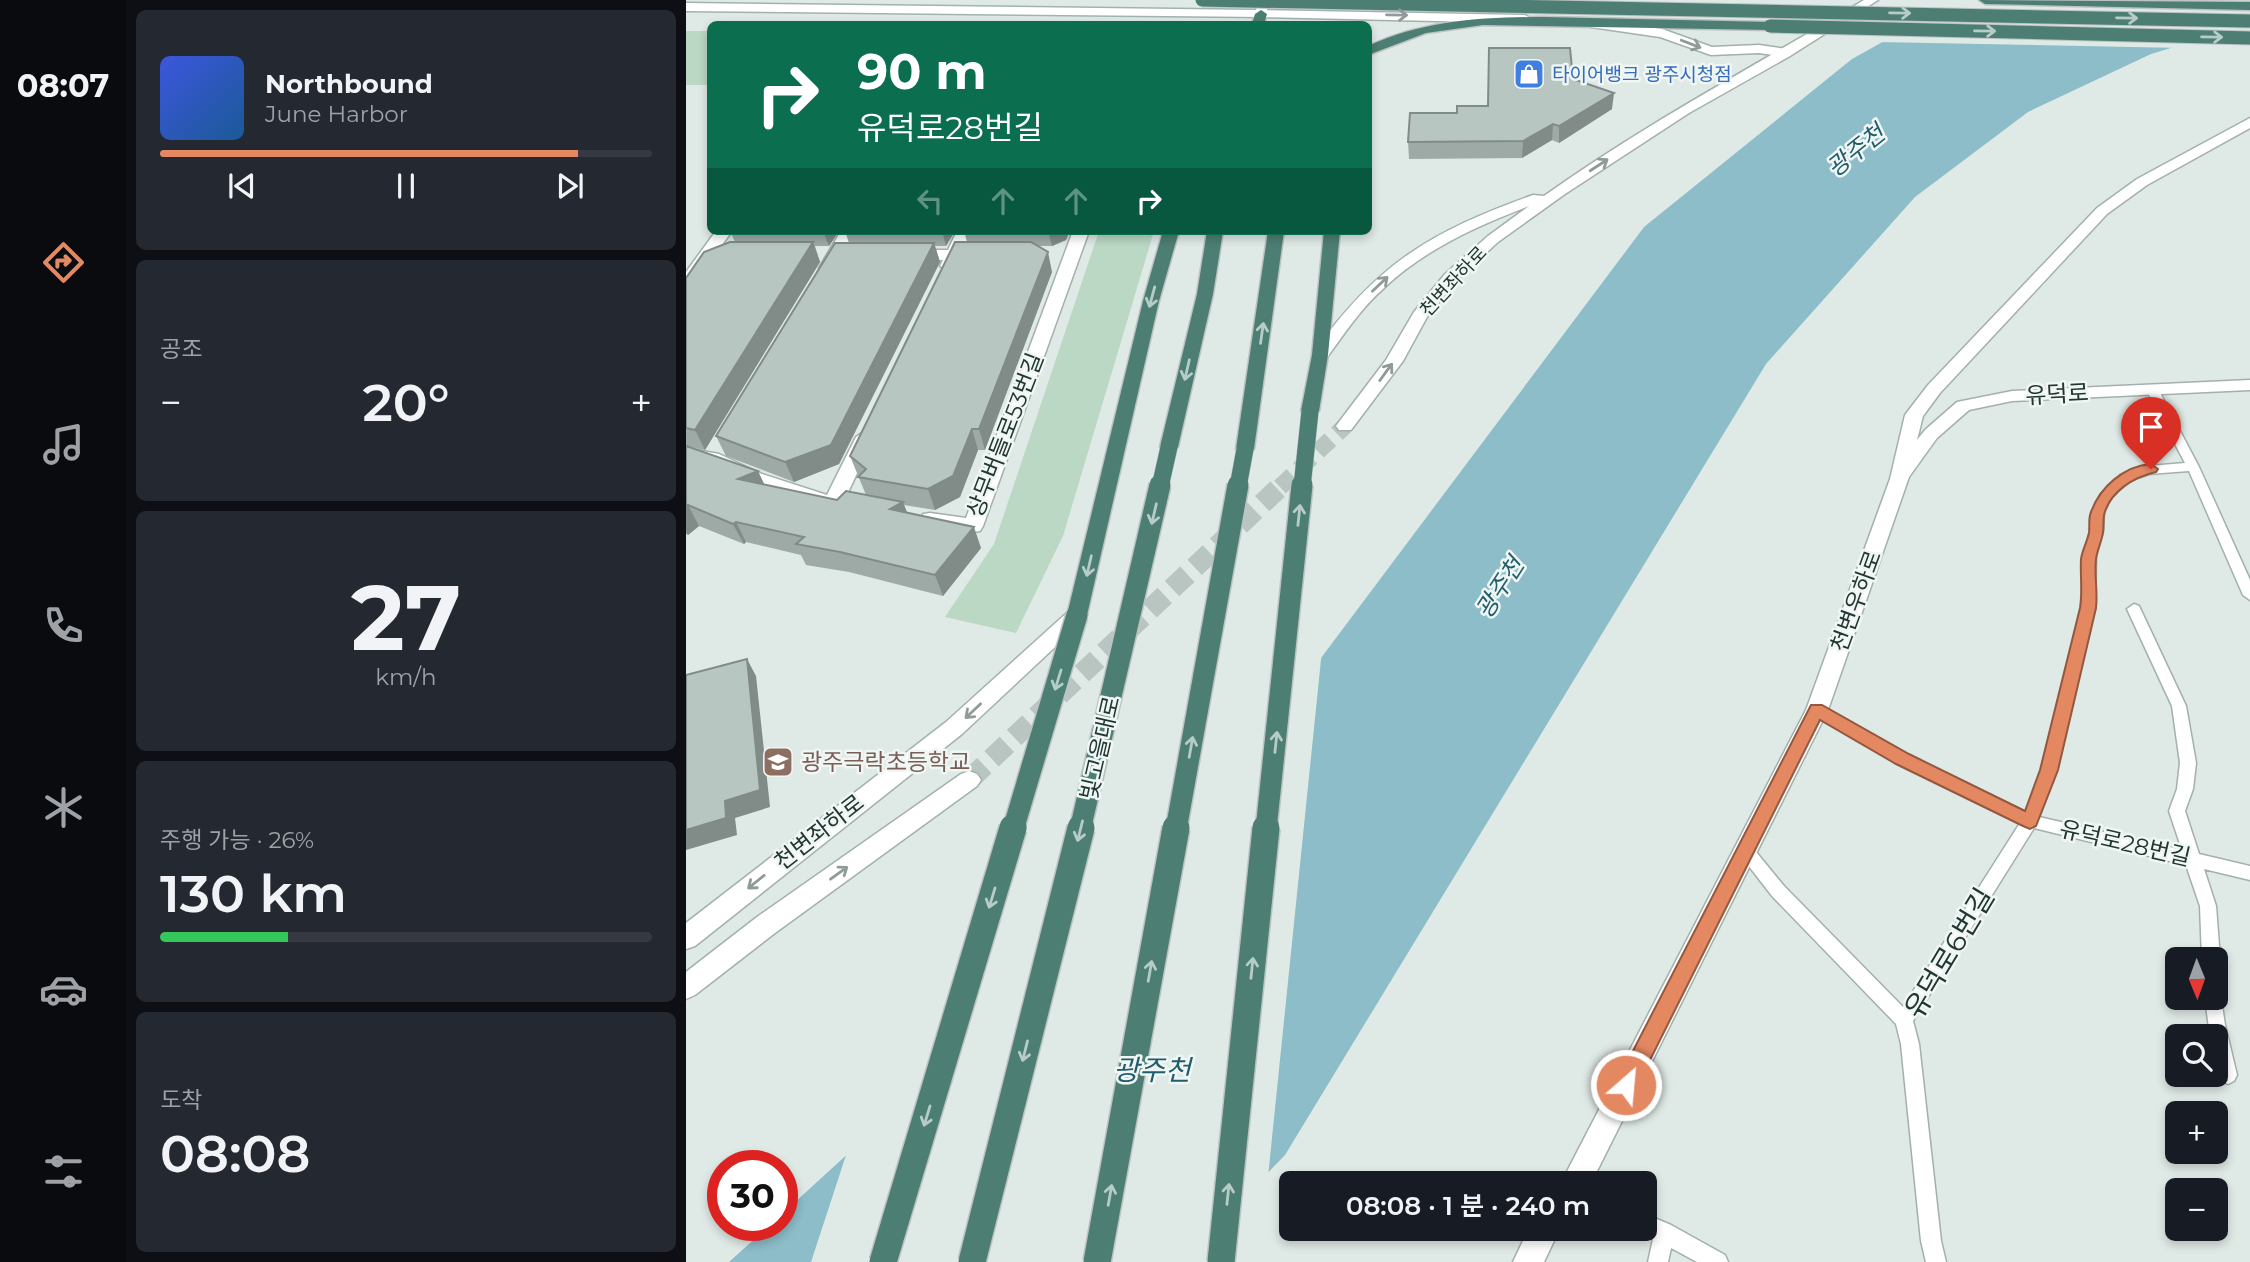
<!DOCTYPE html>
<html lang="ko">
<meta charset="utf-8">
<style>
:root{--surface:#171b24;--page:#242831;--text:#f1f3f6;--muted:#9ea1a6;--line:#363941;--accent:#e48862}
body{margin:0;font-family:Montserrat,"Noto Sans KR",sans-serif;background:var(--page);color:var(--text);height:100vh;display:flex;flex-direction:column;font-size:26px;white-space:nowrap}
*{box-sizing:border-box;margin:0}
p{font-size:23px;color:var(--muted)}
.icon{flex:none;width:38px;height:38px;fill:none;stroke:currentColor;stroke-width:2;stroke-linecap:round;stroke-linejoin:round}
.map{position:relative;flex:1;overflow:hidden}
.sheet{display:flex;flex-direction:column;gap:10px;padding:10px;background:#0d0f14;width:560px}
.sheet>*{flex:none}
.top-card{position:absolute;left:21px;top:21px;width:665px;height:214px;border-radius:10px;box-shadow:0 4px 10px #0003;background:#0b6e4f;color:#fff;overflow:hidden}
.needle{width:46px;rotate:179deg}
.controls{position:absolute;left:1479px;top:947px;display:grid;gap:14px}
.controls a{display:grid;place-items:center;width:63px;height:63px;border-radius:10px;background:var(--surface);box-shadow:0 4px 10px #0003;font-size:35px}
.speed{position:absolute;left:21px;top:1150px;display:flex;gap:14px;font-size:35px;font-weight:700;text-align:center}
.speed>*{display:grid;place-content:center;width:91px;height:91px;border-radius:50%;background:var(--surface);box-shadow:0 4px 10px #0003;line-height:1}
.speed .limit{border:10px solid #d22;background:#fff;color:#111}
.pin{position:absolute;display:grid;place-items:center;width:60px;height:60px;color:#fff;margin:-72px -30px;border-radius:50% 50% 50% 0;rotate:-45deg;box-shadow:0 0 7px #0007}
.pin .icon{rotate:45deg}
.me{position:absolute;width:77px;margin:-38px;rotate:27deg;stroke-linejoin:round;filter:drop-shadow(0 0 5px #0008)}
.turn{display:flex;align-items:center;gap:24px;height:147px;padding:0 35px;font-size:32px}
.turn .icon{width:91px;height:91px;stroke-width:2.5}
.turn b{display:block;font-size:49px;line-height:60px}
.lanes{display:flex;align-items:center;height:66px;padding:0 35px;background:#0003;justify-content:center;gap:35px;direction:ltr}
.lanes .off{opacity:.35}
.big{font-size:52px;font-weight:600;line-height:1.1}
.sheet .widget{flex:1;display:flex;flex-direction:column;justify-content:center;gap:10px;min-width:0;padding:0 24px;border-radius:10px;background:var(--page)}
.sheet .dial{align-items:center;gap:0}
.dial b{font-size:91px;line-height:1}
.song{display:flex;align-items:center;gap:21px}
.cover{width:84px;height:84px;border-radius:10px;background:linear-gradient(135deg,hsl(230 70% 55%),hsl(210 70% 35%))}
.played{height:7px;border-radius:4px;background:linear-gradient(90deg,var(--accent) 85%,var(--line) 85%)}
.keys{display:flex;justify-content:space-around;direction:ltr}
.heat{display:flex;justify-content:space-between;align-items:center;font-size:38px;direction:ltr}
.charge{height:10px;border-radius:5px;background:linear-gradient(90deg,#34c759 26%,var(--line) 0)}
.trip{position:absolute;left:593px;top:1171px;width:378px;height:70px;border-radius:10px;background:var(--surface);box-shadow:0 4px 10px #0003;font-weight:600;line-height:70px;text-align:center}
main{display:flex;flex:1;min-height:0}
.dock{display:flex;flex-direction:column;width:126px;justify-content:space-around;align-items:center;background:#090b0e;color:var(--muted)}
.dock .icon{width:49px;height:49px}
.dock .on{color:var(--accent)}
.dock b{font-size:32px;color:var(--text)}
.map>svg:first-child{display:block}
.green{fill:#bad8c4}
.water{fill:#8cbdc9}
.pier{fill:#dfe9e5}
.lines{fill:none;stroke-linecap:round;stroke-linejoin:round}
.minor-tunnel-far1{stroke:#b9c5c1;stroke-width:17;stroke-dasharray:17 9;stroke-linecap:butt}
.minor-tunnel{stroke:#b9c5c1;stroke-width:21;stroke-dasharray:21 10;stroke-linecap:butt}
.service-casing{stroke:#a3b0ac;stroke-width:3}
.minor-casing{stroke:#a3b0ac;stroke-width:3}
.tertiary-casing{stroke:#a3b0ac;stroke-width:3}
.secondary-casing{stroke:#a0b4ad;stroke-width:3}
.trunk-casing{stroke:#bdc3c2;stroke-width:3}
.service{fill:#fff;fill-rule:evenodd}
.minor{fill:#fff;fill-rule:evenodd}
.tertiary{fill:#fff;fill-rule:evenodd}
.secondary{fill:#fff;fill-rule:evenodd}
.trunk{fill:#4c7e74;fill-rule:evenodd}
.trunk-bridge-far3-casing{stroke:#bdc3c2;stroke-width:15;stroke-linecap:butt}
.trunk-bridge-far2-casing{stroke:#bdc3c2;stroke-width:18;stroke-linecap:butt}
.trunk-bridge-far1-casing{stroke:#bdc3c2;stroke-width:24;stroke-linecap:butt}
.trunk-bridge-casing{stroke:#bdc3c2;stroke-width:30;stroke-linecap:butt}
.trunk-bridge-far3{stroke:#4c7e74;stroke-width:13}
.trunk-bridge-far2{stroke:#4c7e74;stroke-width:17}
.trunk-bridge-far1{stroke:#4c7e74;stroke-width:21}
.trunk-bridge{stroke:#4c7e74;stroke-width:27}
.wall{fill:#9eaaa6}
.shaded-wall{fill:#818b87}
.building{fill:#b8c6c1;stroke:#818b87;stroke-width:2}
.oneway{stroke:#b6ccc7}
.oneway2{stroke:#909b99}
.route{fill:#e48862;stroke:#945840;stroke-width:2}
.labels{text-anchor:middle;stroke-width:5;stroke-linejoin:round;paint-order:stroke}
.far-shop-label{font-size:19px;fill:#366cbe;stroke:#eff6f3;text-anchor:start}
.far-street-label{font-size:19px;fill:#223733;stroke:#eff6f3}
.street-label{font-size:23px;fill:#223733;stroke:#eff6f3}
.education-label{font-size:23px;fill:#785e54;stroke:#eff6f3;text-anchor:start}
.water-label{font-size:24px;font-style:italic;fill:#225d6d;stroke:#eff6f3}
.near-street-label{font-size:28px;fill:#223733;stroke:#eff6f3}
.near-water-label{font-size:28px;font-style:italic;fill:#225d6d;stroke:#eff6f3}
</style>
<main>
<nav class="dock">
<b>08:07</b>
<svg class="icon on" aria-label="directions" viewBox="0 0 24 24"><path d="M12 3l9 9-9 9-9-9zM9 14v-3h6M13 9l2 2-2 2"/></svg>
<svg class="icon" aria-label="music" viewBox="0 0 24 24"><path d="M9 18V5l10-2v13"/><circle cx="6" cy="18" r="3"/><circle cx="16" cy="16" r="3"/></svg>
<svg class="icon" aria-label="phone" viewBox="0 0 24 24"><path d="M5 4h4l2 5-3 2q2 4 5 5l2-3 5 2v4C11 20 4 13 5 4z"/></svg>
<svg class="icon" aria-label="climate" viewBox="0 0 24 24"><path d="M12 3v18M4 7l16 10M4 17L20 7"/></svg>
<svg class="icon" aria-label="car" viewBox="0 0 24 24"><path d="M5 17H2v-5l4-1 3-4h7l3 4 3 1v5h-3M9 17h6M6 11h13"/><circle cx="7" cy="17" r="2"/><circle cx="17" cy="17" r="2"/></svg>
<svg class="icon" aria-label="filters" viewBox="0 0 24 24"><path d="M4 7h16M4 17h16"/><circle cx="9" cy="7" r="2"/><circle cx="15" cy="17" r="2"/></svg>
</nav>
<section class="sheet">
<div class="widget">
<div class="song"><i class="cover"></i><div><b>Northbound</b><p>June Harbor</p></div></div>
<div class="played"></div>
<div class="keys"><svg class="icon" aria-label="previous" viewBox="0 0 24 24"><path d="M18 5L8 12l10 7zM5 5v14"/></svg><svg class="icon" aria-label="pause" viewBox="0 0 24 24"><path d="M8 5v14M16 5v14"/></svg><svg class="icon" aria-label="next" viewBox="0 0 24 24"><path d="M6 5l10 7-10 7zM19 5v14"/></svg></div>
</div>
<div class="widget"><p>공조</p>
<div class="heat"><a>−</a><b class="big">20°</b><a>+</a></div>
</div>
<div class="widget dial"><b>27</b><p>km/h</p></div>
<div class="widget"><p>주행 가능 · 26%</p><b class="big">130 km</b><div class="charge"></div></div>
<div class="widget"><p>도착</p><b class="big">08:08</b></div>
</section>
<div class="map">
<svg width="1564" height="1262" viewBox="0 0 1564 1262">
<rect width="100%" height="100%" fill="#dfe9e5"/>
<!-- green -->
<path class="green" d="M0,31H24V85H0Z
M413,231H468L377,536L330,633L259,617L308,544Z"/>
<!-- water -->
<path class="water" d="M1272,0H1564V24L1465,54L1342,112L1229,197L1080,364L599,1155L495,1262H43L84,1225H96V1214L261,1063L632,662L958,227L1166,59Z"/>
<!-- pier -->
<path class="pier" d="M1265,0H1564V27L1496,48L1191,42Z
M636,650L582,1177L500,1262H125L162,1149L259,1061Z"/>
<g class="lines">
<!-- minor-tunnel-far1 -->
<path class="minor-tunnel-far1" d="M594,487L659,426"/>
<!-- minor-tunnel -->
<path class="minor-tunnel" d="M283,780L596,485"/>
<!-- service casing -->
<g class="service-casing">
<path id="service" d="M1466,386L1472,389L1513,467L1564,580V600L1557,595L1503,471L1463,474L1443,481L1425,498L1418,512L1417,531L1410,556L1409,608L1371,770L1353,817L1496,850L1483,811L1491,789L1494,763L1486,706L1441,609L1448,604L1453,606L1500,706L1510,763L1507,789L1499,811L1513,854L1564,866V880L1518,869L1530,906L1534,959L1530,965V959H1516L1514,906L1500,865L1348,828L1227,1021L1233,1044L1255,1241L1260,1262H1240L1235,1241L1215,1044L1210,1024L1086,896L1052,852L1054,847L1060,845L1066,847L1098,886L1217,1007L1334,823L1212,763L1126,714L1124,710L1126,706H1136L1222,755L1340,812L1355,770L1395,608L1397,556L1404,531L1406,512L1415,494L1434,475L1463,466L1499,463L1460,389Z
M1530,991L1534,992L1539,1025L1551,1075L1548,1081L1542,1084L1536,1081C1529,1066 1530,1052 1530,1036H1524L1519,998H1530Z
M959,1214L985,1225L1039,1255L1042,1262H1011L985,1248L982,1262H962L967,1239L951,1228H959Z"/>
</g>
<!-- minor casing -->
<g class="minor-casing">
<path id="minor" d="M1178,0H1192L1104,56L1003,113L879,194L812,242L771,280L741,317L717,361L665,430H653L650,426L653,422L700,360L728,312L759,274L802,236L843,206C791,226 739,249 698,288C675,308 658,334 640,359H628L626,355C690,264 744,232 847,195L858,196C960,123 1071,65 1178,0Z
M1564,118V128L1461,185L1421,214L1254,393L1237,416L1231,440L1239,430L1271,402L1326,391L1564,380V390L1326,401L1283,410L1251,438L1223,477L1142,710L905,1183H875L1120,710L1204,479L1219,415L1242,385L1411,208L1451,179Z
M30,231H46L6,286L0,288V272Z
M155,231H171L147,271H135L133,268Z
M271,231H287L277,250L295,252L298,255L295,258L273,260L268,269L262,271L254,266L257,260H224L216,255L224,250H262Z
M387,231H403L297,526L294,531L287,532L237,524L234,519L237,514L244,513L280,518Z
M179,431L188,437L158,501L155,505L148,507L139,502L133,503L59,481L22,463L0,460V448L33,454L73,473L141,495L170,437Z
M391,608L398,610L401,615L398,620L276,734L9,946L0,949V923L260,722L384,610Z
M283,771L291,774L295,780L291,786L89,933L9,995L0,999V972L71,917L275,774Z
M843,1228H874L858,1262H827Z"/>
</g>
<!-- tertiary casing -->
<g class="tertiary-casing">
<path id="tertiary" d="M575,10L839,15L845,19L839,23L571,17L569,14Z
M909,20L976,29L1026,47L1073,45L1100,49L1106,53L1100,57L1073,53L1025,55L974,37L905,27L903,24Z"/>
</g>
<!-- secondary casing -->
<g class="secondary-casing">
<path id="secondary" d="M572,0H584L579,17L0,11V3L570,10Z"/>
</g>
<!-- trunk casing -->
<g class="trunk-casing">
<path id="trunk" d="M1293,0L1564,2V10L1299,4Z
M575,10L581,14L578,24H566L569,14Z
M858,17L1084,22L1090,26L1084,30L797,25L740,33L682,55V46C739,20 797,17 858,17Z
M477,231H493L473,301L401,615L398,620L391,622L384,620L381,615L457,301Z
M521,231H537L527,294L492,447L483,453L474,447L511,294Z
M582,231H598L568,449L559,455L550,449Z
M638,231H654L642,355L633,411L624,416L615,411L626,355Z"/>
</g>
<!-- service -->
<use href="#service" class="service"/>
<!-- minor -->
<use href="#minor" class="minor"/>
<!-- tertiary -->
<use href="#tertiary" class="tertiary"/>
<!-- secondary -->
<use href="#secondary" class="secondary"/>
<!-- trunk -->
<use href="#trunk" class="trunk"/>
<!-- trunk-bridge-far3 casing -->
<g class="trunk-bridge-far3-casing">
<path id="trunk-bridge-far3" d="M516,0L1564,21
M1084,26L1564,38"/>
</g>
<!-- trunk-bridge-far2 casing -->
<g class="trunk-bridge-far2-casing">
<path id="trunk-bridge-far2" d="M474,487L483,447
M552,487L559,449
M616,487L624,411"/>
</g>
<!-- trunk-bridge-far1 casing -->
<g class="trunk-bridge-far1-casing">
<path id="trunk-bridge-far1" d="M327,830L391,615
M394,830L474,485
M490,830L552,485
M580,830L616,485"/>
</g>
<!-- trunk-bridge casing -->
<g class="trunk-bridge-casing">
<path id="trunk-bridge" d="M197,1262L327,828
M286,1262L395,828
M411,1262L490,828
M535,1262L580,828"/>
</g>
<!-- trunk-bridge-far3 -->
<use href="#trunk-bridge-far3" class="trunk-bridge-far3"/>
<!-- trunk-bridge-far2 -->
<use href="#trunk-bridge-far2" class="trunk-bridge-far2"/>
<!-- trunk-bridge-far1 -->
<use href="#trunk-bridge-far1" class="trunk-bridge-far1"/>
<!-- trunk-bridge -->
<use href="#trunk-bridge" class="trunk-bridge"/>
</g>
<!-- wall -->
<path class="wall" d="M887,79L926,109L873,143L866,140L836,158L723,159L722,142L771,113L802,106Z
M44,231H153L143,246H129L134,262L19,450L4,447L78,485L151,500L180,495L164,456L281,242L278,231H384L380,240L366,246H352L366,272L299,450H292L274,497L249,510L218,505L221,513L295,548L257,596L163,572L120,565L115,555L60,542L58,544L13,526L2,535L0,534V278L49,242Z
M159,231H269L260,246H249L254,262L153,464L108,482L40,456L30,436L163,243Z"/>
<!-- shaded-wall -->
<path class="shaded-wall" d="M928,93L926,109L873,143V126Z
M867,124L866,140L836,158L837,141Z
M137,231H153L143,246Z
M256,231H269L260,246Z
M362,231H384L380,240L366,246Z
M127,242L134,262L19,450L9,430Z
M248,243L254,262L153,464L108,482L99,462Z
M362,252L366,272L299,450L293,429Z
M286,429L292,450L274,497L249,510L242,489Z
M72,471L82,492L52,479Z
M217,502L225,523L204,509Z
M2,505L13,526L2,535L0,531V507Z
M50,522L60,542L58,544L47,524Z
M288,527L295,548L257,596L249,575Z
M61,659L70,676L84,807L49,818L51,835L0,850V830L39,801Z"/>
<!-- building -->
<path class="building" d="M803,48H884L887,79L928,93L873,126L867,124L837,141L722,142L724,113H771V106H802Z
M44,242H127L9,430L0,428V278L18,252Z
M269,242H345L362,252L293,429H286L267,476L242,489L172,477L180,469L164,456Z
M149,243H248L145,445L99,462L30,436Z
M0,446L72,471L52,479L151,500L160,491L217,502L204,509L288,527L249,575L154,552L110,544L118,537L50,522L47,524L2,505L0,507Z
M61,659L74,790L39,801L40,818L0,830V675Z"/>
<!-- one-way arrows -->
<defs><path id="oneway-shaft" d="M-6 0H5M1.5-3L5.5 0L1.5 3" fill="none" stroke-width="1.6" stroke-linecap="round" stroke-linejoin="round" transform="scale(1.75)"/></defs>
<g class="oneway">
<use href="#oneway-shaft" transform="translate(1214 13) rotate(1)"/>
<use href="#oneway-shaft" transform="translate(1441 18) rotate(1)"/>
<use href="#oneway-shaft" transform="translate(1299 31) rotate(1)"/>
<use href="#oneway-shaft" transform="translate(1526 37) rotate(1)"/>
<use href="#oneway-shaft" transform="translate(466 297) rotate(105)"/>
<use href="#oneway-shaft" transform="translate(576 333) rotate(-82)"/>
<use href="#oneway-shaft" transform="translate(501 370) rotate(103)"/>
<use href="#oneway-shaft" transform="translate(468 514) rotate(103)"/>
<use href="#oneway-shaft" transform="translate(613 515) rotate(-84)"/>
<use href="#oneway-shaft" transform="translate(403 566) rotate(103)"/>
<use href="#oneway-shaft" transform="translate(372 680) rotate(107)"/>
<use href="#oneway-shaft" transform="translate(590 742) rotate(-84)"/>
<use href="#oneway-shaft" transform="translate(505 747) rotate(-80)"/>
<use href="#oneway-shaft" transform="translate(394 831) rotate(104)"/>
<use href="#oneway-shaft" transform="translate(306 898) rotate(107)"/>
<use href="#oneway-shaft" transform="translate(566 968) rotate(-84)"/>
<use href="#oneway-shaft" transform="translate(464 971) rotate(-80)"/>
<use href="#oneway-shaft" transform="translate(339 1051) rotate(104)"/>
<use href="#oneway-shaft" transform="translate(241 1116) rotate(107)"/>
<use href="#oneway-shaft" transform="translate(542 1194) rotate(-84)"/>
<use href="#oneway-shaft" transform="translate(424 1195) rotate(-80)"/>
</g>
<g class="oneway2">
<use href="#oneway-shaft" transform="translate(711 15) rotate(1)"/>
<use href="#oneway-shaft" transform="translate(1005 44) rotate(21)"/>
<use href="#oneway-shaft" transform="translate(913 165) rotate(-33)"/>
<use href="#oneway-shaft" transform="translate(694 284) rotate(-43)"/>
<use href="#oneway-shaft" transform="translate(700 372) rotate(-54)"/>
<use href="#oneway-shaft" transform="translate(287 711) rotate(137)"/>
<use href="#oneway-shaft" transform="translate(153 873) rotate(-36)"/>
<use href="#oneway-shaft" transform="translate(70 882) rotate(141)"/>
</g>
<!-- route -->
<path class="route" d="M1465,464L1472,469L1470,472C1448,477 1424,491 1418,515C1417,521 1418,527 1417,532C1416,541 1411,550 1410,559C1408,575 1412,591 1410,608L1372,770L1350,826L1344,829L1337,826L1210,764L1134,720L948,1092L940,1095L933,1092L930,1085L933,1078L1125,705H1136L1223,754L1339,811L1354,770L1394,608C1397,592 1394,576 1395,559C1396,551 1401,542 1403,533C1404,526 1402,519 1405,512C1414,487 1438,466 1465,464Z"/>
<!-- icons -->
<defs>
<g id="shop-square" transform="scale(1.575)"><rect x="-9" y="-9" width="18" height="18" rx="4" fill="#3f7fe0" stroke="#eff6f3"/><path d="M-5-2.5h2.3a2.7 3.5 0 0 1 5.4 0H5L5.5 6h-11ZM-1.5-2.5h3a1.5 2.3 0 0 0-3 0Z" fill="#fff"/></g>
<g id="school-square" transform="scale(1.575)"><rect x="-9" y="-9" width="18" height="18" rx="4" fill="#8d6e63" stroke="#eff6f3"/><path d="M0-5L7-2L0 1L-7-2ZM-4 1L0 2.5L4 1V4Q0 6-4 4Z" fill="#fff"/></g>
</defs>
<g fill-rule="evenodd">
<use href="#shop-square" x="843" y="74"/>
<use href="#school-square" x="92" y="762"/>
</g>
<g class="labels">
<!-- far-shop labels -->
<g class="far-shop-label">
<text x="866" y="81">타이어뱅크 광주시청점</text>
</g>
<!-- far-street labels -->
<g class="far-street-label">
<text transform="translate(767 281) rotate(-47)" y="7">천변좌하로</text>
</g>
<!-- street labels -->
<g class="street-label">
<text transform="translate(1371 394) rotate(-3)" y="8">유덕로</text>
<text transform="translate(319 435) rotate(-69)" y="8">상무버들로53번길</text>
<text transform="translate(1170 601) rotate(-70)" y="8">천변우하로</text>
<text transform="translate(414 748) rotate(-77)" y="8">빛고을대로</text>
<text transform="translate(133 832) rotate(-38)" y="8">천변좌하로</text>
<text transform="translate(1439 843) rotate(13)" y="8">유덕로28번길</text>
</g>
<!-- education labels -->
<g class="education-label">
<text x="115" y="770">광주극락초등학교</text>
</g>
<!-- water labels -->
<g class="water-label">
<text transform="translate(1170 151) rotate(-39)" y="8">광주천</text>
<text transform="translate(814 588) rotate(-57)" y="8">광주천</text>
</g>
<!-- near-street labels -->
<g class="near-street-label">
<text transform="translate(1263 953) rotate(-59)" y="10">유덕로6번길</text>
</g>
<!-- near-water labels -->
<g class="near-water-label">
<text x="466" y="1080">광주천</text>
</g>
</g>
</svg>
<div class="controls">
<a><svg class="needle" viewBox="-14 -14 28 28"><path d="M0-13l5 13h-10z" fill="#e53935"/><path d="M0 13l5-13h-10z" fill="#9ea1a6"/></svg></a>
<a><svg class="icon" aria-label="search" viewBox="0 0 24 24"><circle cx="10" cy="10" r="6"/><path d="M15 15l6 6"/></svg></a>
<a>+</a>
<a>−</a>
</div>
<div class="speed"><div class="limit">30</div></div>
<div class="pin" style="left:1465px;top:469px;background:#d93025"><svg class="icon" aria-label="arrive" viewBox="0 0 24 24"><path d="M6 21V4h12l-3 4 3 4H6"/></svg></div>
<svg class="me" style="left:940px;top:1085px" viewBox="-20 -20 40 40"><circle r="17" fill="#e48862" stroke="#fff" stroke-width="3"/><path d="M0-11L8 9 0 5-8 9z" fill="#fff"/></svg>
<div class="trip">08:08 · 1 분 · 240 m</div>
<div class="top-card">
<div class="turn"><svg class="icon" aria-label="right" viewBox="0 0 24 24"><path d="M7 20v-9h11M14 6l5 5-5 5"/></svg><div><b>90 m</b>유덕로28번길</div></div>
<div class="lanes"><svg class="icon off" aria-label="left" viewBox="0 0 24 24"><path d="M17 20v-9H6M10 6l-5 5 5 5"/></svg><svg class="icon off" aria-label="ahead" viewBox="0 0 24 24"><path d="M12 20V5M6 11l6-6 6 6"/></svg><svg class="icon off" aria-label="ahead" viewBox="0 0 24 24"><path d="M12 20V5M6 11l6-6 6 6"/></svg><svg class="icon" aria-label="right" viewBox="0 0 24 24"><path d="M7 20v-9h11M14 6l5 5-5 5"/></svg></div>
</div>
</div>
</main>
